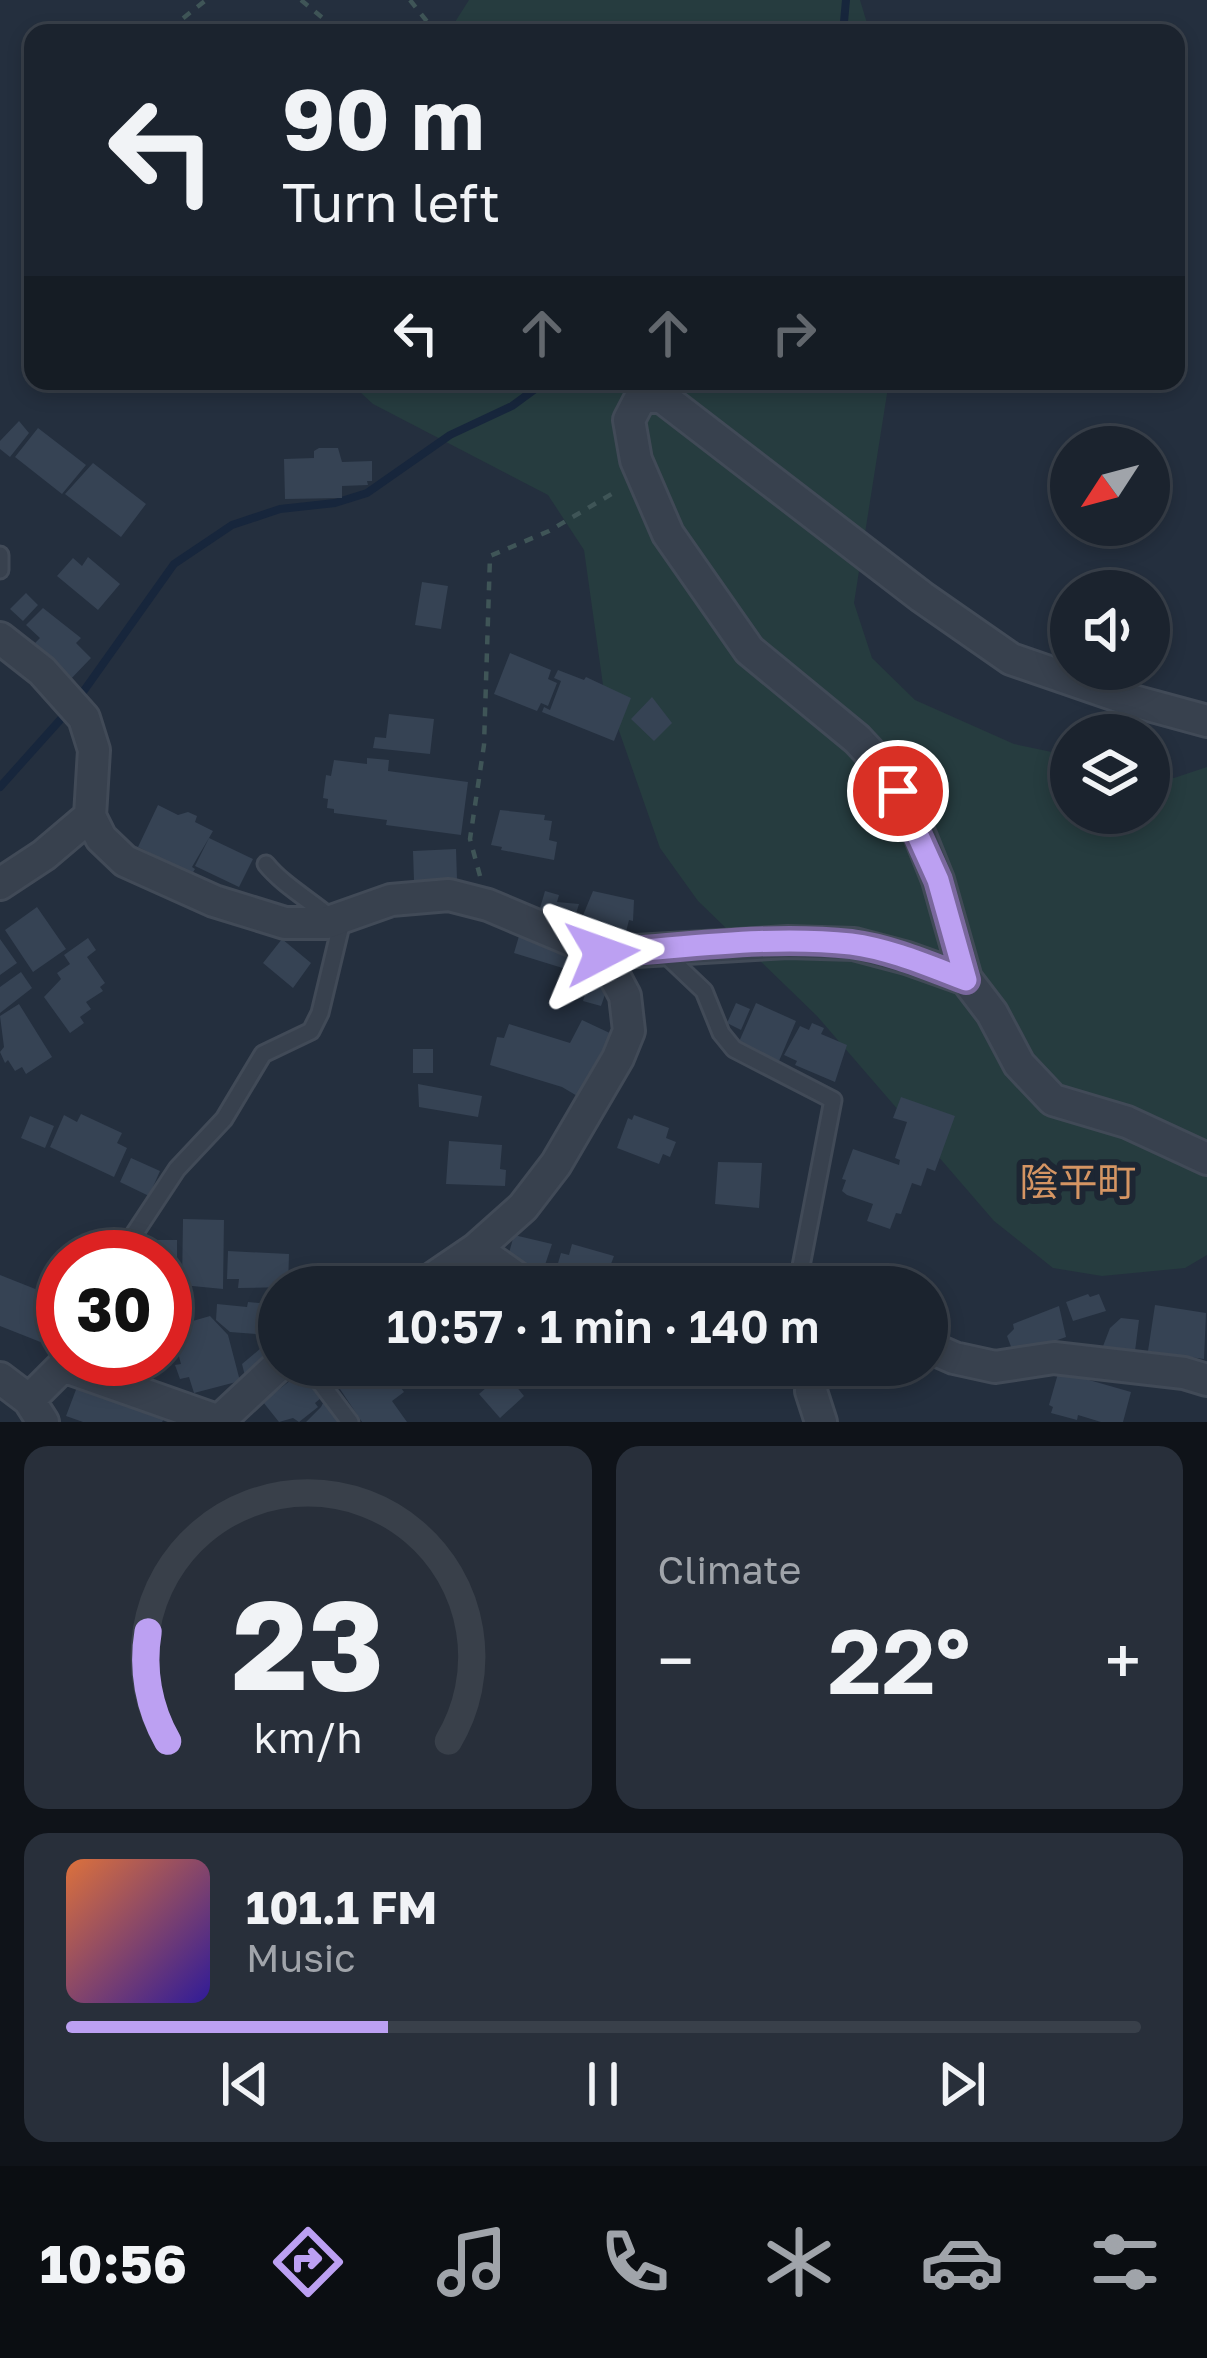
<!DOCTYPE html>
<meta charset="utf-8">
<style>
:root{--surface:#1b232e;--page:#282f3a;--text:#f1f3f6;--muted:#a0a4aa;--line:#39404a;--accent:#bca0f2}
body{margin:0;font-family:"Golos Text","Noto Sans JP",sans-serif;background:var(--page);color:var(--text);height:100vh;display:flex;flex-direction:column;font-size:45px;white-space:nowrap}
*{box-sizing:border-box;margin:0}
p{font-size:39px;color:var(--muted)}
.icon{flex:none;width:66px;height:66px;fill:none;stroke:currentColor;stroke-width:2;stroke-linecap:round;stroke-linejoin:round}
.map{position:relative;height:1422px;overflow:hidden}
.side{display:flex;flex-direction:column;gap:24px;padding:24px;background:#0f1319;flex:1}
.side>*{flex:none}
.hud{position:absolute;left:24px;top:24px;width:1161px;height:366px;border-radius:24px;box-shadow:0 6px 18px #0003,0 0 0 3px var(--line);background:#1b232e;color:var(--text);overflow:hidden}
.needle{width:78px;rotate:234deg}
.buttons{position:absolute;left:1050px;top:426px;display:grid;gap:24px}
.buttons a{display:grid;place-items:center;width:120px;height:120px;border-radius:50%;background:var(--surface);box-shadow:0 6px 18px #0003,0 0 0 3px var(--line);font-size:60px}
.speed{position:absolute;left:36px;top:1230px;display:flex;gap:24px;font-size:60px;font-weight:700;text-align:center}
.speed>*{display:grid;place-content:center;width:156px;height:156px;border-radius:50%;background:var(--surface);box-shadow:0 6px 18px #0003,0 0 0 3px var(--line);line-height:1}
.speed .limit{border:18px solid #d22;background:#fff;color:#111}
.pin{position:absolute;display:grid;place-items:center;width:102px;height:102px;color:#fff;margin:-51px;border:6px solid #fff;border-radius:50%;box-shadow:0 3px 12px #0007}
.me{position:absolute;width:132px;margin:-66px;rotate:86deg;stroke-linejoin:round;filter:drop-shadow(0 0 9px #0008)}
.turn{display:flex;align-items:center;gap:42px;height:252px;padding:0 60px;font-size:54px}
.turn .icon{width:156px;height:156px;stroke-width:2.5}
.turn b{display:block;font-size:84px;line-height:102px}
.lanes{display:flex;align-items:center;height:114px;padding:0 60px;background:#0003;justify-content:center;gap:60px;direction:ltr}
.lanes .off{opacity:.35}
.big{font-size:90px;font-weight:600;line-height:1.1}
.side .widget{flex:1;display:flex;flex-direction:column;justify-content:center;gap:18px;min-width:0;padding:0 42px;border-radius:24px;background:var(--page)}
.side .dial{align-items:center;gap:0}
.dial svg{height:312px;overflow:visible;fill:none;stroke:var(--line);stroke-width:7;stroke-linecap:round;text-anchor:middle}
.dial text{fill:var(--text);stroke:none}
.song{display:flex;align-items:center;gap:36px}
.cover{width:144px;height:144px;border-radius:18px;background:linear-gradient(135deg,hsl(20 70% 55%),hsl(250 70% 35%))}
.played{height:12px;border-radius:6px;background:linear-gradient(90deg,var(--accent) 30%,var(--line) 30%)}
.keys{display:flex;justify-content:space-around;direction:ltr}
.heat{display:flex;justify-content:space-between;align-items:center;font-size:66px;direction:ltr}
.side .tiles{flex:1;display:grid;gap:24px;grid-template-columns:1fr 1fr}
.widget:last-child{grid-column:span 2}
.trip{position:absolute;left:258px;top:1266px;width:690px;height:120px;border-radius:60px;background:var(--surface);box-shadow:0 6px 18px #0003,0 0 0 3px var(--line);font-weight:600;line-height:120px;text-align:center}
.menu{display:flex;height:192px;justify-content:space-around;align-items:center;background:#0b0e12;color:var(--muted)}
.menu .icon{width:84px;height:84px}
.menu .on{color:var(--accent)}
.menu b{font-size:54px;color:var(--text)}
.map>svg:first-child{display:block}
.green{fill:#263c3f}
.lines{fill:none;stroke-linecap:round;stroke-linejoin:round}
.stream{stroke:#17263c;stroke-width:8}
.building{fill:#364354}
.service-casing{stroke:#414a57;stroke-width:21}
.minor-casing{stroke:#414a57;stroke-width:36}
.path{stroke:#3f5557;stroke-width:4.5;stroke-dasharray:9 9;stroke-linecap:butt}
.service{stroke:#38414e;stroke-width:15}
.minor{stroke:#38414e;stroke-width:30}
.route-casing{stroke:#7a689d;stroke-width:30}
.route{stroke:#bca0f2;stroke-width:21}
.labels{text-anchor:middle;stroke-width:12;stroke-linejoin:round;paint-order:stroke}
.quarter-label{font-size:39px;fill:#d59563;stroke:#1d2633}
</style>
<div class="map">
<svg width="1207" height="1422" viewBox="0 0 1207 1422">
<rect width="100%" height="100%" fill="#242f3e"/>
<!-- green -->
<path class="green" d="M469,0H860L870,33H448Z
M348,381H889L854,603L872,658L915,700L1014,744L1071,756V813H1149V773L1174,778L1207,767V1255L1185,1268L1102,1276L1053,1268L994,1221L817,1016L698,901L660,848L603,685L584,550L548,495L373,404Z"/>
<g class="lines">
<!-- stream -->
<path class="stream" d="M843,33L846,0
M78,699L174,564L232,525L280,509L335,503L367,493L450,435L512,406L546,381
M0,787L69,710"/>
</g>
<!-- building -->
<path class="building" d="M19,421L29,433L10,457L0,449V441Z
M38,428L86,465L62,494L15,457Z
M319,448H338L342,462L372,461V481H367L368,485L342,486V498L285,499L284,459L314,458V451Z
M93,463L146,504L121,537L65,494Z
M88,557L120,584L98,610L57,576L73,558L82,566Z
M422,582L448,586L441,629L415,625Z
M26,593L38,605L23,621L10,609Z
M43,608L81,638L76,643L91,658L67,683L30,648L40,638L26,625Z
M510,653L551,670L548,679L557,683L548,706L541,703L537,711L494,694Z
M558,670L584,680L586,677L631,698L614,741L542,712L544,707L550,710L561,681L554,678Z
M652,697L672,723L654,741L631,719Z
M389,714L434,719L430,754L373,748L375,737L386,738Z
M367,758L389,760L388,771L468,782L461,835L386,825L387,820L334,813V809L327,808L328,799L323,798L326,775L331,776L334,760L367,764Z
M158,805L178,815L188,812L197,816L195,822L213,831L192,867L195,869L192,874L138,847Z
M500,810L545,815L544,820L552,821L549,840L557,842L554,860L501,850L502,847L491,845Z
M209,838L253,859L239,887L195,866Z
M456,849L457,880L414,881L413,851Z
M545,891L559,895L557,902L579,904L574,920L553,914L552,919L538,915Z
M593,891L634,900L633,921L629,920L625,936L579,925Z
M37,907L66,949L33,972L5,930Z
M519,936L575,954L569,970L514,953Z
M88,938L96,950L87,957L105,983L100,987L103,991L86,1002L91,1009L80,1017L84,1023L70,1033L44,997L61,979L57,973L70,964L64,955Z
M0,939L17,963L0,975Z
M282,939L311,963L293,988L263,963Z
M21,972L32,988L0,1013V987Z
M589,981L608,986L601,1006L583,1001Z
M736,1003L750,1009L741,1030L727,1023Z
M756,1003L796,1021L779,1061L738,1044Z
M19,1004L52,1057L26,1074L22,1067L15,1071L8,1060L5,1063L0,1052L4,1047L0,1016Z
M582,1020L614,1035L584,1100L562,1087L490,1065L497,1037L504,1038L509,1024L570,1043Z
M812,1023L824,1028L821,1034L847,1045L835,1082L795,1065L797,1061L784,1055L800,1026L809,1030Z
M413,1049H433V1073H413Z
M418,1084L482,1096L478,1117L419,1107Z
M901,1097L955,1116L935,1171L927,1168L921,1186L912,1183L901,1214L896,1213L890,1229L867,1221L873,1204L847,1195L842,1191L846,1180L842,1179L853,1149L899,1165L900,1160L895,1158L907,1122L893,1118Z
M81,1114L122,1133L117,1143L127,1148L114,1177L50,1147L64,1115L77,1122Z
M634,1115L669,1128L666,1138L676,1142L670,1157L663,1154L659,1164L617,1148L628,1118L632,1120Z
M30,1116L54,1126L45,1148L21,1138Z
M449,1141L502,1145L500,1169L506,1170L505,1186L446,1184Z
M131,1158L160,1171L149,1196L120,1182Z
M718,1162L762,1163L759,1208L715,1204Z
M183,1219L224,1220L223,1289L182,1285Z
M514,1235L552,1244L540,1280L507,1260Z
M146,1240H177V1285H165V1257H146Z
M572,1244L614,1256L611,1264L629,1269L624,1287H551L561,1253L569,1255Z
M228,1251L289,1254L288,1287L238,1288L239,1279H227Z
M474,1264L484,1276L489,1272L502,1287H447Z
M675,1264L712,1268L711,1276L732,1279L731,1287H673Z
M638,1273H661V1287H637Z
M0,1275L63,1300L48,1345L0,1326Z
M1088,1294L1090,1297L1099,1294L1106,1311L1073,1321L1066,1302Z
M248,1302L279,1305V1336L230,1332L216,1320L217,1304L247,1307Z
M1155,1305L1206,1313L1204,1359L1148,1351Z
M1059,1306L1066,1337L1021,1353L1013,1352L1007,1336L1014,1329L1013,1324Z
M210,1316L228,1335L240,1381L194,1393L189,1377L180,1379L175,1365L181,1364L175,1342L167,1344L165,1329Z
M1121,1318L1139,1320L1134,1359L1100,1354L1110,1328Z
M261,1348L271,1359L246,1380L242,1364Z
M324,1365H369L386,1383L393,1377L404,1392L392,1401L407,1422H362Z
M468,1365H538L515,1385L524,1396L500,1418L479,1394L487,1387Z
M1059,1370L1091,1372L1089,1380L1131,1392L1123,1422H1101L1078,1415L1077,1420L1051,1413L1053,1407L1049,1405Z
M301,1372L321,1398L315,1403L318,1407L299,1422L293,1418L279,1422L263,1402Z
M77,1387L164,1419L162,1422H83L66,1416Z
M324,1401L340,1422H306L321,1407Z"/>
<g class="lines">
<!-- service casing -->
<g class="service-casing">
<path id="service" d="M0,555V570
M266,864C283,885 310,900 331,918
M664,953L704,991L721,1033L734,1049L833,1100L797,1287
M119,1257L177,1169L224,1119L263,1054L311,1031L320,1013L343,917
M307,1365L350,1422"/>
</g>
<!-- minor casing -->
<g class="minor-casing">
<path id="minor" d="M0,638L42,671L84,718L94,750L90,816L101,838L125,861L214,901L285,923H326L391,900L449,895L488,905L602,953L788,942L854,944L907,958L966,979
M1207,721L1130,700L1011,659L922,597L662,397L642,395L629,420L636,460L668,534L749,650L857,739L885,769L911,813L938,880L966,979L992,1013L1019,1064L1053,1100L1127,1122L1207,1159
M0,884L44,855L90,816
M476,1249L530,1287
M420,1287L476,1249L523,1207L556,1164L618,1058L629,1031L625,996L602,953
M927,1346L954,1358L995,1367L1054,1358L1184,1373L1207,1380
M815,1365L811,1391L821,1422
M0,1378L29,1400L43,1422
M29,1400L63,1366L219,1421
M219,1421L279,1365"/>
</g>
<!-- path -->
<path class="path" d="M301,0L341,33
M410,0L436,33
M175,33L177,23L206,0
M480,876L470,839L484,745L490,556L549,531L615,492L619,494"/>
<!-- service -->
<use href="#service" class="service"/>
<!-- minor -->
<use href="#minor" class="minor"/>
</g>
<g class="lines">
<!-- route casing -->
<g class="route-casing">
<path id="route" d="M602,953C684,948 769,935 851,944C890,949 929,966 966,980L938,880L898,791"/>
</g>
<!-- route -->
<use href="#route" class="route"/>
</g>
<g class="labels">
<!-- quarter labels -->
<g class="quarter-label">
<text x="1078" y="1196">陰平町</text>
</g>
</g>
</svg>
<div class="buttons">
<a><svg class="needle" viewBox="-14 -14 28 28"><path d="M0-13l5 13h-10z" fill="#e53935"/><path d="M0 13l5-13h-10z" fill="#a0a4aa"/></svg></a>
<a><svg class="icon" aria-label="sound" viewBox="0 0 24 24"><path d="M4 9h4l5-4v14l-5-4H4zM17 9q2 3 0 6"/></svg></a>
<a><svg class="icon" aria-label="layers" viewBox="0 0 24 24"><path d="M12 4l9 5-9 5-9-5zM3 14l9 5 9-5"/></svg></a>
</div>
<div class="speed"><div class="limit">30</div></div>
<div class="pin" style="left:898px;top:791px;background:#d93025"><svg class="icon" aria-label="arrive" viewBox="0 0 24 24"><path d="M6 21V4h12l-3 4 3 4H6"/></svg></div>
<svg class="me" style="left:602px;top:953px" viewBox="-20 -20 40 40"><path d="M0-17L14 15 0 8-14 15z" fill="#bca0f2" stroke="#fff" stroke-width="4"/></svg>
<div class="trip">10:57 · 1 min · 140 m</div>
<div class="hud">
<div class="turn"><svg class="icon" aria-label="left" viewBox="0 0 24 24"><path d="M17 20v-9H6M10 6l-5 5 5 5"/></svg><div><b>90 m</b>Turn left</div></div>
<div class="lanes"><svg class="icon" aria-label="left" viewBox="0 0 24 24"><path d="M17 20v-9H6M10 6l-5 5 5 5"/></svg><svg class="icon off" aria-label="ahead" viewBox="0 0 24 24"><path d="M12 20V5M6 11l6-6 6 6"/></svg><svg class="icon off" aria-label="ahead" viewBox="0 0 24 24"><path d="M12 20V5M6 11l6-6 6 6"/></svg><svg class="icon off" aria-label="right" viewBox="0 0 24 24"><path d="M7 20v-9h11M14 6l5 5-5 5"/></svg></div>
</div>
</div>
<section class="side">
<div class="tiles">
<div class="widget dial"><svg viewBox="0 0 100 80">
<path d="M14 69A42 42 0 1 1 86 69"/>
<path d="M14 69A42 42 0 0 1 9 41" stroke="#bca0f2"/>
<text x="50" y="56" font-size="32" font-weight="700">23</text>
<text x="50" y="72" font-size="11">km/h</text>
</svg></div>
<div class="widget"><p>Climate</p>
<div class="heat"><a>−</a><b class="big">22°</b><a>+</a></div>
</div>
<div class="widget">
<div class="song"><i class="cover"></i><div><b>101.1 FM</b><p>Music</p></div></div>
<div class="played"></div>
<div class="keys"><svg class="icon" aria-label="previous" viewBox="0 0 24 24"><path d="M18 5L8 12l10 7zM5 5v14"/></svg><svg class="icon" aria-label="pause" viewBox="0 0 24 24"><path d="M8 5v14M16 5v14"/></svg><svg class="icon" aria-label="next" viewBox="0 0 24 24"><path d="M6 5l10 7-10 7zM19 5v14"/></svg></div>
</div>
</div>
</section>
<nav class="menu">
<b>10:56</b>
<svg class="icon on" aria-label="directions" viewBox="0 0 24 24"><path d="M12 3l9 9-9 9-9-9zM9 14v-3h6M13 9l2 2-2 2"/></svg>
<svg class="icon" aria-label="music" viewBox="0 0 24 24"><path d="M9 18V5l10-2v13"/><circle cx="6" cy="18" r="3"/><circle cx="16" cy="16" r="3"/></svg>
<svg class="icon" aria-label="phone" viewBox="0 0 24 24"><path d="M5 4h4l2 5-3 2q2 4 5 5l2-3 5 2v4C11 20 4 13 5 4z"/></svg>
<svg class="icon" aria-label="climate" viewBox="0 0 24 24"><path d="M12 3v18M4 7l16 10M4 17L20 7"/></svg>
<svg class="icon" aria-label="car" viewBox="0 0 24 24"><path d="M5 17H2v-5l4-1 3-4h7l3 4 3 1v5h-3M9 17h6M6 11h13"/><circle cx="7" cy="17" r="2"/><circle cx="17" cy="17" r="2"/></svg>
<svg class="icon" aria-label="filters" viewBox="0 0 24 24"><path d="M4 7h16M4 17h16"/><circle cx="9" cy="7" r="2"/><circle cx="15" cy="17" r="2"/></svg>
</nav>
